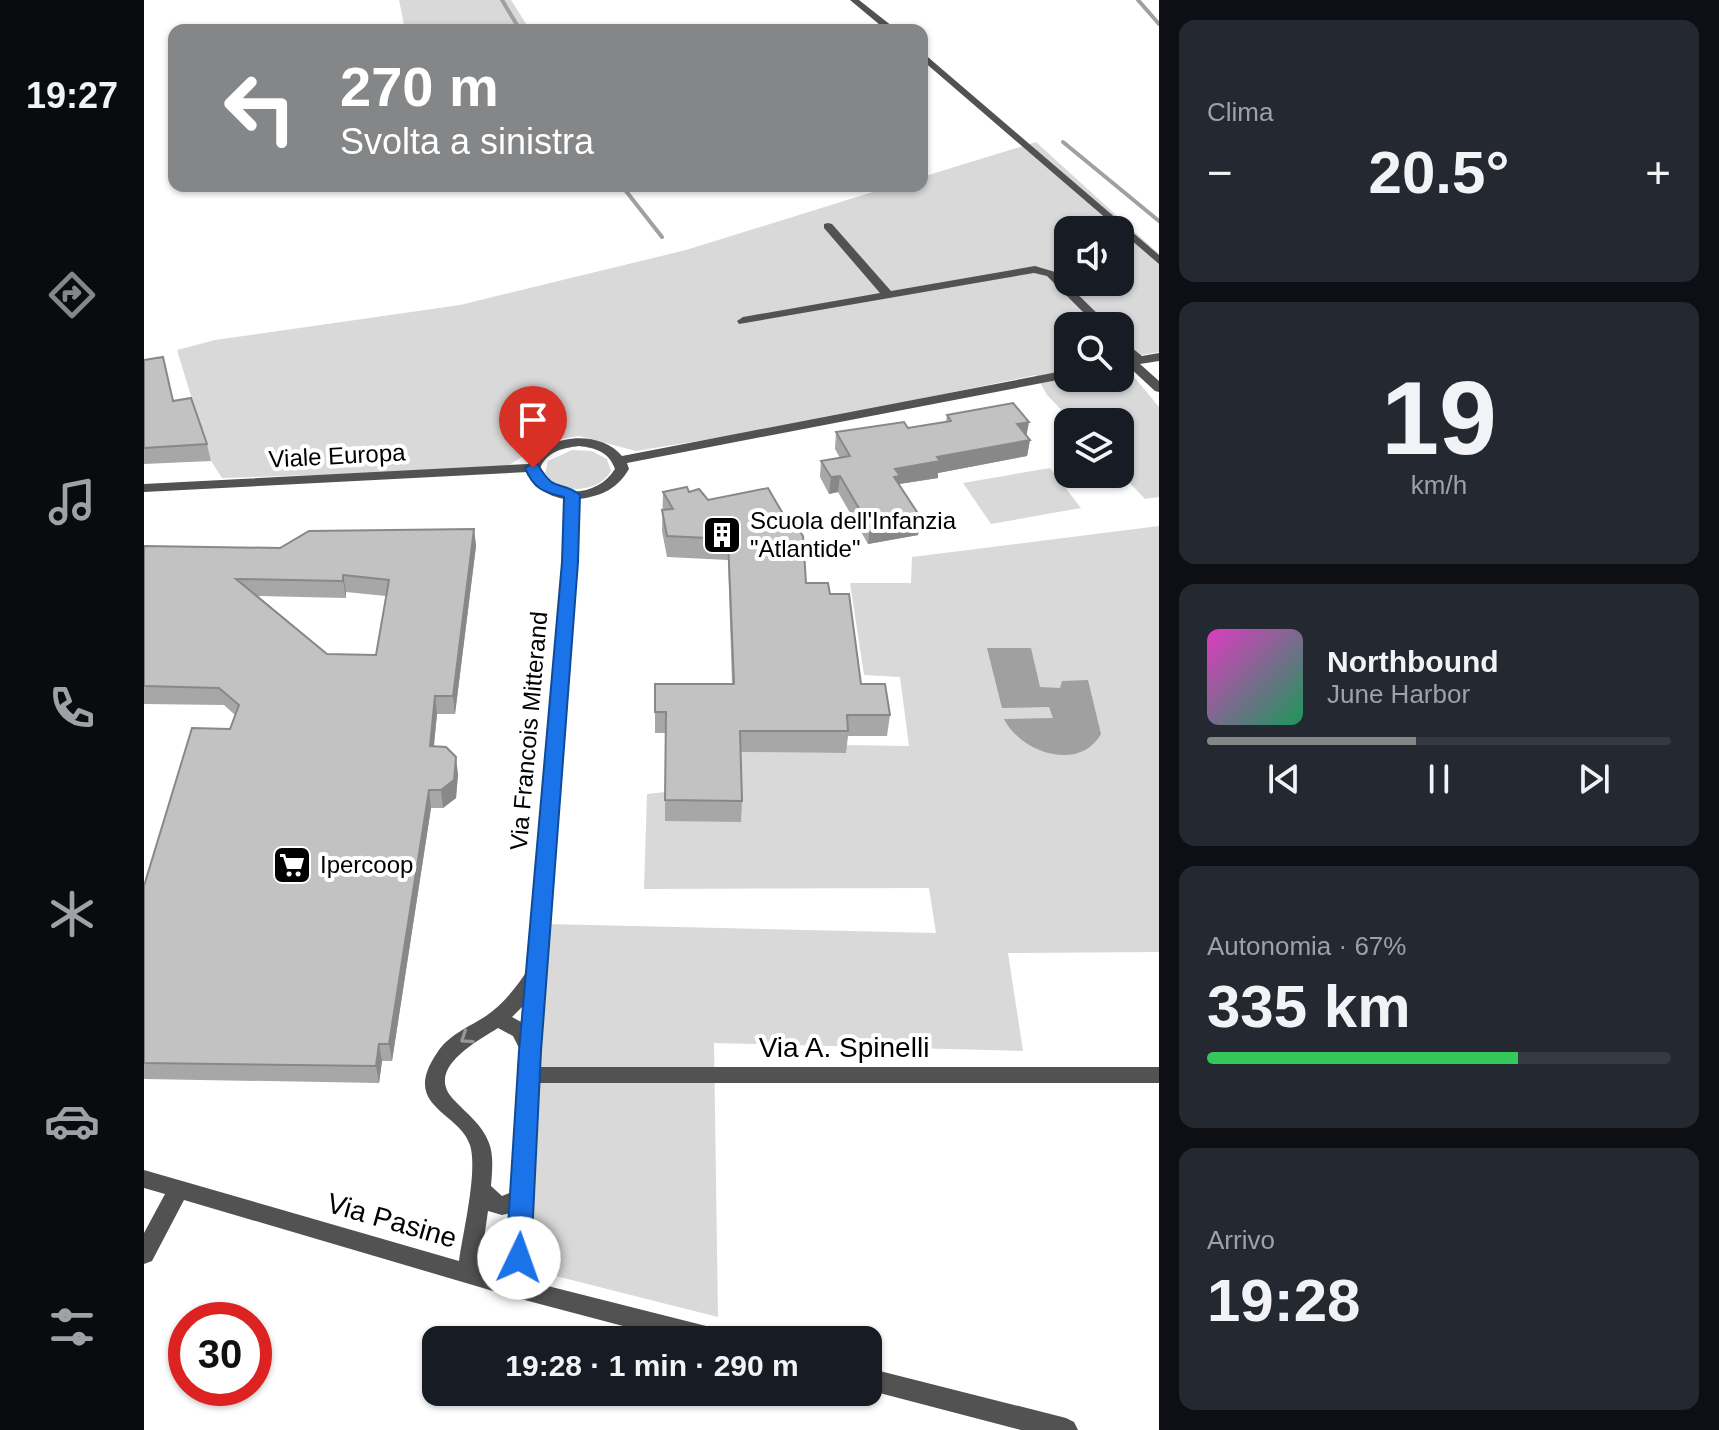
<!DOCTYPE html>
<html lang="it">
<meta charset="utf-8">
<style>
:root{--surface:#171b24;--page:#242831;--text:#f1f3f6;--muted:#9ea1a6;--line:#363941;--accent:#858687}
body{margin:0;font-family:Helvetica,sans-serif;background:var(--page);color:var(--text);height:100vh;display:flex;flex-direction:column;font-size:30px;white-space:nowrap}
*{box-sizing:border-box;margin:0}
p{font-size:26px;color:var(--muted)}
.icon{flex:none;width:44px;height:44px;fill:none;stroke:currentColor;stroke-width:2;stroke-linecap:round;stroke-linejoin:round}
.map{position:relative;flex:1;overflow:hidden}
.panel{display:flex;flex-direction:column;gap:20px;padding:20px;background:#0d0f14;width:560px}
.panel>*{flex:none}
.guide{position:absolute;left:24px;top:24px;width:760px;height:168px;border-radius:16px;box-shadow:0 2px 6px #0004;background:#858687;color:#fff;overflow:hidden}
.buttons{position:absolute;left:910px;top:216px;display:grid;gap:16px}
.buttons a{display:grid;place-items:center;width:80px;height:80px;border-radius:16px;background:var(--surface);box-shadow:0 2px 6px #0004;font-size:40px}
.speed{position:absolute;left:24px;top:1302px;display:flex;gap:16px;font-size:40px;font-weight:700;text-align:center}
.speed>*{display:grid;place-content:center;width:104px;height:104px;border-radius:50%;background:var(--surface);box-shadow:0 2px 6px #0004;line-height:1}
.speed .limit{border:12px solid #d22;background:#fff;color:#111}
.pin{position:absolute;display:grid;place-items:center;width:68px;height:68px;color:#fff;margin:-82px -34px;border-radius:50% 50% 50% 0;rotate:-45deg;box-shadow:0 0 8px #0007}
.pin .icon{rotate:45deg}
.me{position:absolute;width:88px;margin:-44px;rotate:3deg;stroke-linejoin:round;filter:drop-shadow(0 0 6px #0008)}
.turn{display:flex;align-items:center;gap:28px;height:168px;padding:0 40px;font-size:36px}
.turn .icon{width:104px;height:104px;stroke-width:2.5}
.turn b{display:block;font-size:56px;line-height:68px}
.big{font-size:60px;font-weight:800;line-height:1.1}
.panel .widget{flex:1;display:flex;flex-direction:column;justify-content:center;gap:12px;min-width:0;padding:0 28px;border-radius:16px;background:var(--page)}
.panel .dial{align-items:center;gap:0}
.dial b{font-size:104px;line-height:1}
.song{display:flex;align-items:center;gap:24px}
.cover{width:96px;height:96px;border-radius:12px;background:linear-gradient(135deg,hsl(310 70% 55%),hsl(150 70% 35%))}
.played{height:8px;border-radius:4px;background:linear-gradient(90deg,var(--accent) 45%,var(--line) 45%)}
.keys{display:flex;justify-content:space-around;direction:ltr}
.heat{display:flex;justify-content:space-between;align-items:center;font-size:44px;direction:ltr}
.charge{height:12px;border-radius:6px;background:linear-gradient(90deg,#34c759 67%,var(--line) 0)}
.trip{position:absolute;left:278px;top:1326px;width:460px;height:80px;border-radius:16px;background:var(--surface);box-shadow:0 2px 6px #0004;font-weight:800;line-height:80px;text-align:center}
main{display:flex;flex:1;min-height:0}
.menu{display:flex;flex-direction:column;width:144px;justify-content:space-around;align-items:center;background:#090b0e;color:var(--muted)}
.menu .icon{width:56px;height:56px}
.menu .active{color:var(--accent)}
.menu b{font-size:36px;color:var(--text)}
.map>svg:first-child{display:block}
.green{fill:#d9d9d9;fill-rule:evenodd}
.water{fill:#a0a0a0}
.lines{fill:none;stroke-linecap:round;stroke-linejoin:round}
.stream{stroke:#a0a0a0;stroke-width:4}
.minor{fill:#525252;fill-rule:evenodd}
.wall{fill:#a7a7a7;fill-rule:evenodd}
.shaded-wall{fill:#888}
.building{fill:#c2c2c2;stroke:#888;stroke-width:2;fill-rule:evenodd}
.oneway{stroke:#979797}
.route{fill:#1a73e8;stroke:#114b97;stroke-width:2}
.labels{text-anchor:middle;stroke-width:8;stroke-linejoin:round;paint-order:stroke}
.street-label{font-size:24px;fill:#000;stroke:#fff}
.poi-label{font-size:24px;fill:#000;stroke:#fff;text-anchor:start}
.near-street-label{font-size:28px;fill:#000;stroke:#fff}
</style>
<main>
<nav class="menu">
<b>19:27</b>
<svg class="icon active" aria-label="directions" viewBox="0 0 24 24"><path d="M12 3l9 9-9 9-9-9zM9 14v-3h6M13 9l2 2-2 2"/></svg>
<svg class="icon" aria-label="music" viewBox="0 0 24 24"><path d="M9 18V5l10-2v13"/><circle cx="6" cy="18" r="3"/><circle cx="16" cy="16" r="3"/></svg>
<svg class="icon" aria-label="phone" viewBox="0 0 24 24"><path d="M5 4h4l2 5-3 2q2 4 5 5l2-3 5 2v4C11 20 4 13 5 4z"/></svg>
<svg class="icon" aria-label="climate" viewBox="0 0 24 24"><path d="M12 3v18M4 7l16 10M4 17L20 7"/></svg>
<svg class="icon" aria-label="car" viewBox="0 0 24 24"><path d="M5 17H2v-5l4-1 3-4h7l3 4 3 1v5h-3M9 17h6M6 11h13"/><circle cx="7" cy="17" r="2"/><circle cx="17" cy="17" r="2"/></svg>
<svg class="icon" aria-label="filters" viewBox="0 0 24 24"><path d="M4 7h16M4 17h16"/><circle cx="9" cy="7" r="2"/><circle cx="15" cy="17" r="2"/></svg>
</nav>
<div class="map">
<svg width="1015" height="1430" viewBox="0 0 1015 1430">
<rect width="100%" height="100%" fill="#fff"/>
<!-- green -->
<path class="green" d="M255,0H367L386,30H261Z
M892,142L1015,254V352L976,359V326H924V378H976V360L1015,407V497L1001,499L976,473V422H929L903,395L892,375L640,427L492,451L435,436L403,441L359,469L78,478L67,461L33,350L71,340L316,305L542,250L748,186H778V177ZM924,230H976V282H924Z
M428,450L448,451L463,459L467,471C454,494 415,495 401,473L404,461Z
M906,468L937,508L847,524L819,483Z
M1015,526V952L864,953L879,1051L570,1043L574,1317L384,1269L403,924L792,933L785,888L500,889L503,794L521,792V821L595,752L701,753V745L765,746L756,677L720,675L706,583H767L768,557Z"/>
<!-- water -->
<path class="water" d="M843,648H887L896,687L916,688L918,681L944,680L957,734C935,773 876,752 860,719L909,718L905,707L858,708Z"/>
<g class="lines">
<!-- stream -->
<path class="stream" d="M358,0L376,30
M994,0L1015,24
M919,142L1015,221
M478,186L518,237"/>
<!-- minor -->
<path class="minor" d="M706,0H715L753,30H742Z
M778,52L1015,255V264L778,60Z
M684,223L688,224L747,291L891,266L911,272L966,326H953L903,276L890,273L595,324L593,321L599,317L736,293L680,228V224Z
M976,338L998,356L1015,353V361L996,364L1015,381V392L1011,391L984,366L976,368V360L986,358L976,349Z
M924,370V378L483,463L485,469C473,489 458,496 435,499L433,562L396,1067H1015V1083H395L384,1281L574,1329L582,1332L585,1340H532L373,1298L40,1200L8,1261L0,1264V1233L21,1194L0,1188V1170L315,1261C319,1232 334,1171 326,1145C315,1111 256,1107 293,1053C304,1035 325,1027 342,1016C359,1004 371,989 383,971L419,562L421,499C404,496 391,489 384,472L0,492V484L384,464C402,434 455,429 478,456ZM435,446C452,448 465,452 471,469C454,497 409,501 396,468C403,452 418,448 435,446ZM381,1004L379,1023L368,1017ZM354,1028L369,1036L377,1052L368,1192L358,1196L347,1186C348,1172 350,1156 345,1143C338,1124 323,1114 310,1100C280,1069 332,1042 354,1028ZM344,1211L358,1215L367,1213L363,1275L336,1267Z
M724,1368L922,1418L930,1422L934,1430H877L724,1390Z"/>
</g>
<!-- wall -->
<path class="wall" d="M0,360L29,401L63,444L67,461L0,464Z
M803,415L883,436L886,440L883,456L794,473V478L755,484L777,518L774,535L724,544L694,492L685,494L676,477L677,461L696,458L691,449L692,432L764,428L802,422Z
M519,492H545L564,500L662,583L686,594L717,684L746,715L743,736H704L702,753L596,752L598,801L597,822L521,821V733H511V684H588L584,560L523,557L518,531Z
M330,529L332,546L311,714H293L290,746L314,774L312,798L299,808H287L248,1061H238L235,1083L0,1079V886L86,729L91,715L80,705L0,704V546L136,548ZM202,592L242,596L232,655L183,654L114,596L202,598Z"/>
<!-- shaded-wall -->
<path class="shaded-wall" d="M885,422L882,438L873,424Z
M886,440L883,456L794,473V478L755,484L748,494L751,469L793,457Z
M696,476L694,492L685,494L687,477Z
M777,518L774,535L724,544L726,527Z
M330,529L332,546L311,714L309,696Z
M199,575L202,592V598L199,581Z
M291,696L293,714L288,763L286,746Z
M312,757L314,774L312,798L299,808L297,790Z
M285,790L287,808L248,1061L245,1044Z
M235,1044L238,1061L235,1083L232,1066Z"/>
<!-- building -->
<path class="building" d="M19,357L29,401L47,398L63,444L0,448V360Z
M869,403L885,422L873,424L886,440L793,457L796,461L751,469L756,476L750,477L777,518L726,527L696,476L687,477L677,461L706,456L692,432L760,422L764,428L807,421L803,415Z
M543,487L545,492L555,489L564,500L624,488L642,519L647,518L659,536L662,583H684L686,594H705L717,684H741L746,715H703L704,731H596L598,801L521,800L522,712H511V684H590L584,539L523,536L518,510L529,509L519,492Z
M330,529L309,696H291L286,746L302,747L312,757L310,780L297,790H285L245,1044H235L232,1066L0,1063V886L48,728L86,729L95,705L75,688L0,686V546L136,548L165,531ZM199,575L245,580L232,655L183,654L92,579L199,581Z"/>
<!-- one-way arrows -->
<defs><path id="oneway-chevron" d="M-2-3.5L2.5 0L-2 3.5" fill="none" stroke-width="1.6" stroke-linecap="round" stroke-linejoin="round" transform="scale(2)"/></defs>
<use class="oneway" href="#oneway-chevron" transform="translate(322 1038) rotate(146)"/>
<!-- route -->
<path class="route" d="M389,463L394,465C412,495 416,479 436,495L434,562L397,1051L387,1258L383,1266L375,1269L366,1266L362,1258L375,1051L418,562L420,497C399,492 390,489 381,468Z"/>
<!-- icons -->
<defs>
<g id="building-square" transform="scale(2)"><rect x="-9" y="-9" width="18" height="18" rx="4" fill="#000" stroke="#fff"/><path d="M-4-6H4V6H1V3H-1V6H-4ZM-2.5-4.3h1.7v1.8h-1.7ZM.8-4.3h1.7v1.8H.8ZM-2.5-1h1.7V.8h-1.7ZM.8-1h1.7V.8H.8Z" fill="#fff"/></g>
<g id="supermarket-square" transform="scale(2)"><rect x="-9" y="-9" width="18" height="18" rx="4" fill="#000" stroke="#fff"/><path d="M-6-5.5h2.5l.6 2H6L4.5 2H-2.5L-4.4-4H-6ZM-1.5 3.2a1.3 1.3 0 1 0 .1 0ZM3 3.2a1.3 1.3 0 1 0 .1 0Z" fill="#fff"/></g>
</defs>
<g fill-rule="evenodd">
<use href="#building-square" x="578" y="535"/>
<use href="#supermarket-square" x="148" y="865"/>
</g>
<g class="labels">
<!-- street labels -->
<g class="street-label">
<text transform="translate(193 456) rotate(-3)" y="8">Viale Europa</text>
<text transform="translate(385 731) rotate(-85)" y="8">Via Francois Mitterand</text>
</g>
<!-- poi labels -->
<g class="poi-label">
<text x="606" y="529">Scuola dell'Infanzia<tspan x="606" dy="28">"Atlantide"</tspan></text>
<text x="176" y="873">Ipercoop</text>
</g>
<!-- near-street labels -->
<g class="near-street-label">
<text x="700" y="1057">Via A. Spinelli</text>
<text transform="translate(248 1220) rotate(16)" y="10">Via Pasine</text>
</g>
</g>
</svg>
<div class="buttons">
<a><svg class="icon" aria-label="sound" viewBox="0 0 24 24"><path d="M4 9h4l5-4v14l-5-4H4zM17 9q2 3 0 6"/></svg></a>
<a><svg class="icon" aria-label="search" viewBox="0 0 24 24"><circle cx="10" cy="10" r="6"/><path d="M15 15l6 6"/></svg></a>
<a><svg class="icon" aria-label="layers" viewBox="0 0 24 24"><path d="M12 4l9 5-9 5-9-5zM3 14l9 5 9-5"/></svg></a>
</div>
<div class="speed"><div class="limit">30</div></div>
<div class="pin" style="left:389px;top:468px;background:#d93025"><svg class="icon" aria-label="arrive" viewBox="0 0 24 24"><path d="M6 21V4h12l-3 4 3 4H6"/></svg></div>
<svg class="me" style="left:375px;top:1258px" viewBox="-20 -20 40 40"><circle r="19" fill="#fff"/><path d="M0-13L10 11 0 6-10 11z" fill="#1a73e8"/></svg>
<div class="trip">19:28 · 1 min · 290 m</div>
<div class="guide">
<div class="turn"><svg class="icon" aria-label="left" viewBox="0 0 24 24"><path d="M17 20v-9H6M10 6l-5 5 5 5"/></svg><div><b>270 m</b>Svolta a sinistra</div></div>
</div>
</div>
<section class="panel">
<div class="widget"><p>Clima</p>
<div class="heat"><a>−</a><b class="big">20.5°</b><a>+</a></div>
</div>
<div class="widget dial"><b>19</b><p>km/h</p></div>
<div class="widget">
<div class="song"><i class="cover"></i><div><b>Northbound</b><p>June Harbor</p></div></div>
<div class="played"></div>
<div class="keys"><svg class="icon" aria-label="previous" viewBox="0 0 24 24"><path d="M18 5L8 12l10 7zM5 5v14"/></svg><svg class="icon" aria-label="pause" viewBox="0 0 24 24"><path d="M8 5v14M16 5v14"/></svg><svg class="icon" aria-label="next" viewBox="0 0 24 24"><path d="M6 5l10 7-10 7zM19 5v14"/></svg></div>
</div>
<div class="widget"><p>Autonomia · 67%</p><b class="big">335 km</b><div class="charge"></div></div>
<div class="widget"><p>Arrivo</p><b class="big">19:28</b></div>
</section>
</main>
